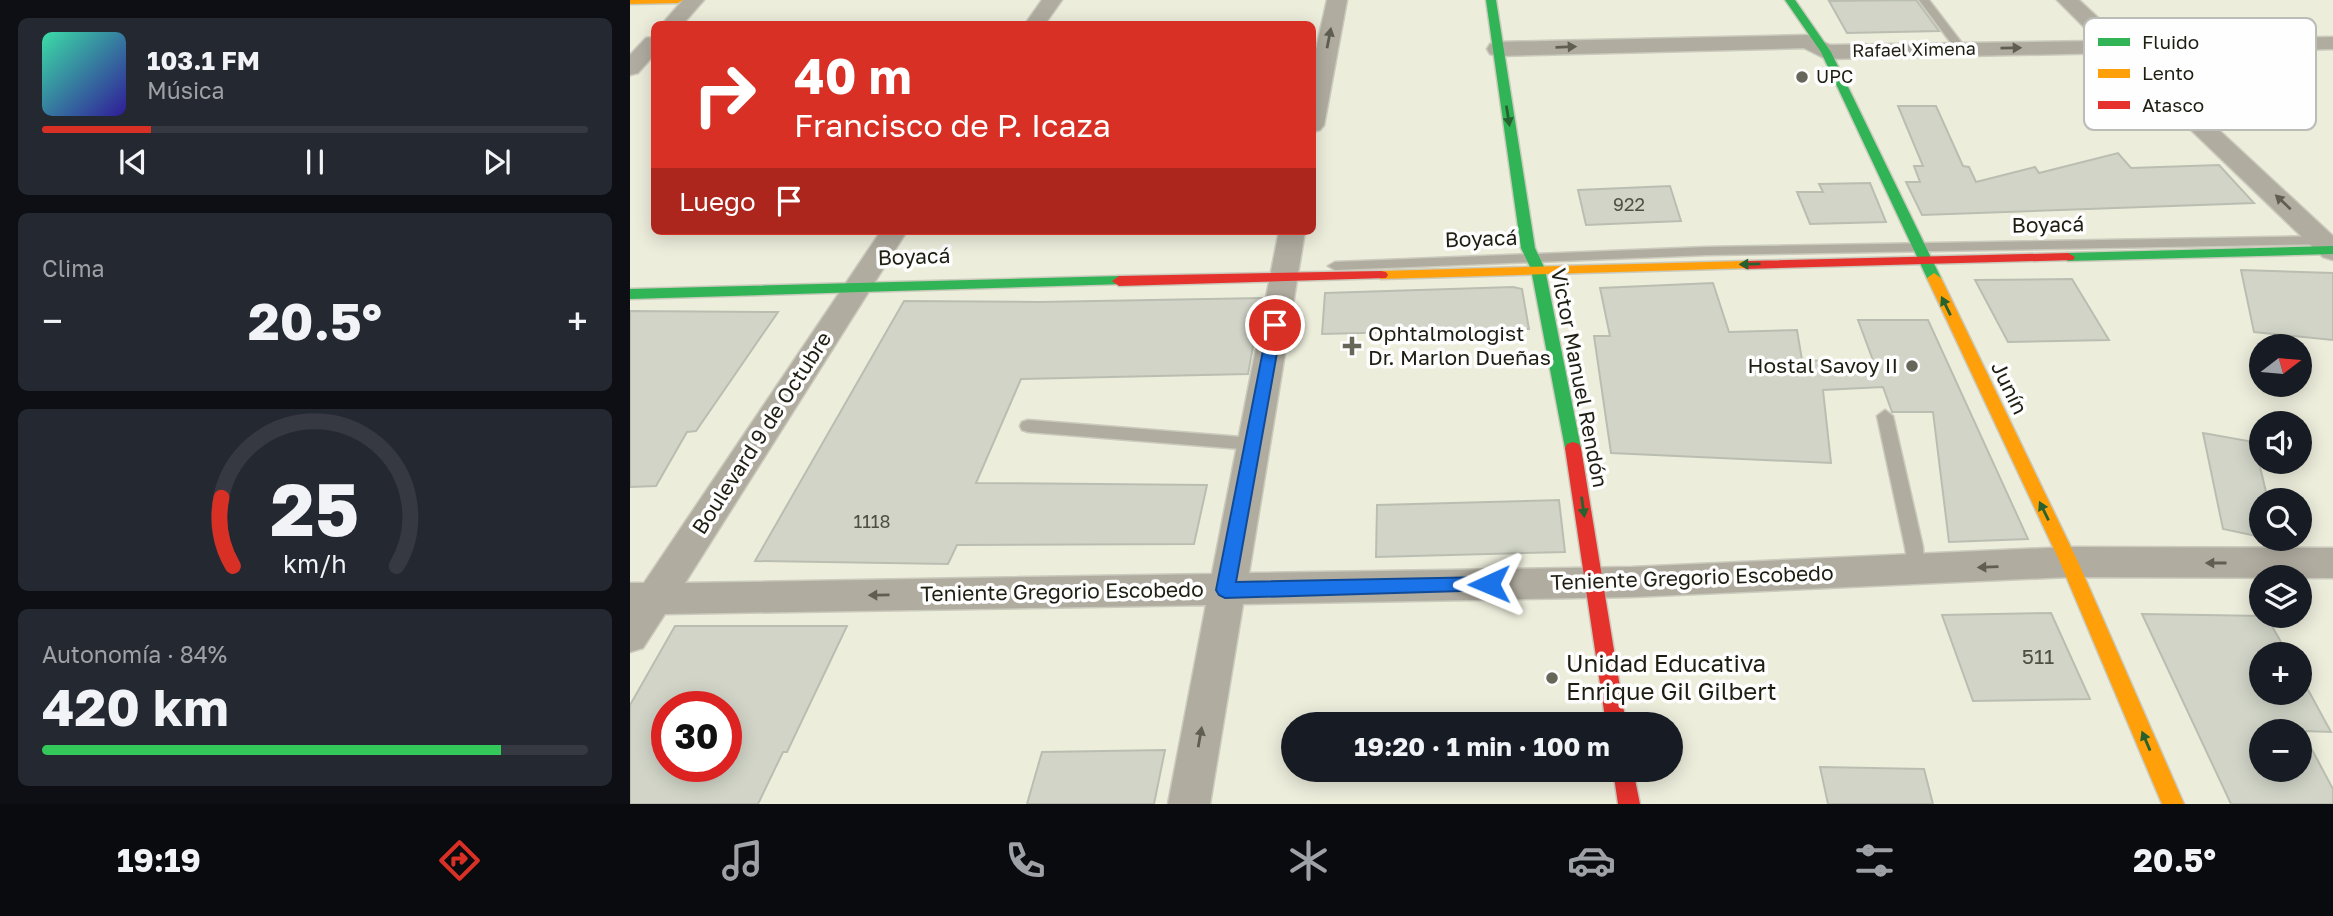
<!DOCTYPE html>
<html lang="es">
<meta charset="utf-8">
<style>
:root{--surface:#171b24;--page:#242831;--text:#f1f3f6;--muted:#9ea1a6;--line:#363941;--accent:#d93025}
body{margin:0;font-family:"Golos Text",sans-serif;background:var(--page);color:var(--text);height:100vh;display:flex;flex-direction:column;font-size:26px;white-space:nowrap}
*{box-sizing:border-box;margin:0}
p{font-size:23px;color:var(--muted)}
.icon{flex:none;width:38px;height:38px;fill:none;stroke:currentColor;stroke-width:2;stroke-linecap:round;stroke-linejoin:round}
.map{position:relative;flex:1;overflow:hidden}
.side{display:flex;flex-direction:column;gap:18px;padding:18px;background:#0d0f14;width:630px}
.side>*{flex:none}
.guide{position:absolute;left:21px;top:21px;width:665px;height:214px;border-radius:10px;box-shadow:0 4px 18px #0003;background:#d93025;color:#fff;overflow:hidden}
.needle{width:46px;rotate:74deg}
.controls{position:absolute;left:1619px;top:334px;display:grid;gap:14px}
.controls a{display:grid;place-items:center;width:63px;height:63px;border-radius:50%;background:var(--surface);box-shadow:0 4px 18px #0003;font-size:35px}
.speed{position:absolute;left:21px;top:691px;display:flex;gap:14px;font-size:35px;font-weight:700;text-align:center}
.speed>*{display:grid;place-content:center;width:91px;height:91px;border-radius:50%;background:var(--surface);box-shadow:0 4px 18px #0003;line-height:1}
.speed .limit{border:10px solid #d22;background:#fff;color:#111}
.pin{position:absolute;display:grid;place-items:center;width:60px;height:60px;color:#fff;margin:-30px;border:4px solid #fff;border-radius:50%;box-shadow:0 2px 7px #0007}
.me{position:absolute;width:77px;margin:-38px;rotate:269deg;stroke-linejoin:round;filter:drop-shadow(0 0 5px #0008)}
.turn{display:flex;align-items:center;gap:24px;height:147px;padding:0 28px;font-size:32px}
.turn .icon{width:91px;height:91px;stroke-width:2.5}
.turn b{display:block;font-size:49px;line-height:60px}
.then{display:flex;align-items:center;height:66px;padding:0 28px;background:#0003;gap:14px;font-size:26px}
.big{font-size:52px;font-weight:700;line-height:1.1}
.side .tile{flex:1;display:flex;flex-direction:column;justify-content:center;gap:10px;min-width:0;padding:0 24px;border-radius:10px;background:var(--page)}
.side .dial{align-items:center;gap:0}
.dial svg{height:182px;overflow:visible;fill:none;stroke:var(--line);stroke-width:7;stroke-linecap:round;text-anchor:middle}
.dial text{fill:var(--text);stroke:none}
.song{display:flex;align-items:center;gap:21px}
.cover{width:84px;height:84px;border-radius:10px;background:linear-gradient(135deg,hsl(160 70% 55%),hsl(250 70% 35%))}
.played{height:7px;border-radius:4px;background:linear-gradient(90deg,var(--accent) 20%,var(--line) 20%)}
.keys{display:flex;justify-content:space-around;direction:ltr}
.heat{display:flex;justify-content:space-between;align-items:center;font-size:38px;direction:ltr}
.charge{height:10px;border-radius:5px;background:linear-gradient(90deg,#34c759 84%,var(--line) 0)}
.trip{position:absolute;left:651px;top:712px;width:402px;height:70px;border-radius:35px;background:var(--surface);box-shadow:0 4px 18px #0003;font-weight:700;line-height:70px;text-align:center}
.dock{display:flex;height:112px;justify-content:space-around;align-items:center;background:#090b0e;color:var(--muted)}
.dock .icon{width:49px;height:49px}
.dock .selected{color:var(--accent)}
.dock b{font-size:32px;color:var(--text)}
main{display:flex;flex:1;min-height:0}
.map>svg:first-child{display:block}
.building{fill:#d1d4c7;stroke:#babeb1;stroke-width:2;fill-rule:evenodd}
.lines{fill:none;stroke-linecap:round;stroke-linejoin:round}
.lane-casing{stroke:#cacabd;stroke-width:3}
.street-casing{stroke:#cacabd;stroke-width:3}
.fast-casing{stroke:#cacabd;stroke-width:3}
.slow-casing{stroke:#cacabd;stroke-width:3}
.jam-casing{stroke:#cacabd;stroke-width:3}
.lane{fill:#b1aca0;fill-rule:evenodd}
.street{fill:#b1aca0;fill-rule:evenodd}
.fast{fill:#30b455;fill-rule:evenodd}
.slow{fill:#ff9f0a;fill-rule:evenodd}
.jam{fill:#e5322d;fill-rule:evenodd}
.oneway{fill:#605e52}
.oneway2{fill:#266230}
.route{fill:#1a73e8;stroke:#114b97;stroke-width:2}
.poi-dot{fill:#666659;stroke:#fefefe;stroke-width:2.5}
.labels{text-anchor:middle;stroke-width:7;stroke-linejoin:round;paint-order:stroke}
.far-street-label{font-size:18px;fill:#1e1e12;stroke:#fefefe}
.far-poi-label{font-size:18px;fill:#1e1e12;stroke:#fefefe;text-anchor:start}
.number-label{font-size:18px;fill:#4e4e42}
.street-label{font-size:21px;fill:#1e1e12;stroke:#fefefe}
.poi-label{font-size:21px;fill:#1e1e12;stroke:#fefefe;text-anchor:start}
.near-number-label{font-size:21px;fill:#4e4e42}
.near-poi-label{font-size:24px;fill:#1e1e12;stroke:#fefefe;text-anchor:start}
.key{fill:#fefefe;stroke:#bbbbb7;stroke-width:2}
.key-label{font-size:19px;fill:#1e1e12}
</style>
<main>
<section class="side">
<div class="tile">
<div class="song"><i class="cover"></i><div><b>103.1 FM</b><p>Música</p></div></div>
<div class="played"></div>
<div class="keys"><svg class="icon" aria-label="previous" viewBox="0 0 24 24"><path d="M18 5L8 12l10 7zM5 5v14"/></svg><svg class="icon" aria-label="pause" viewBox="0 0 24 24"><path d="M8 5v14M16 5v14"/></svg><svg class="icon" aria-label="next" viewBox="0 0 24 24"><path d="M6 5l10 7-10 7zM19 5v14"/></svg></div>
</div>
<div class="tile"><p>Clima</p>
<div class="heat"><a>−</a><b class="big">20.5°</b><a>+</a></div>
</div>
<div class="tile dial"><svg viewBox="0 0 100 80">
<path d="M14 69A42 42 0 1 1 86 69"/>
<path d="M14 69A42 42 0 0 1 9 39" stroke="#d93025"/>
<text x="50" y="56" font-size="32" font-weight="700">25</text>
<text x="50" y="72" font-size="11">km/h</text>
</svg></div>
<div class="tile"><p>Autonomía · 84%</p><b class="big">420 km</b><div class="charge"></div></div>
</section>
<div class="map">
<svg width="1703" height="804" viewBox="0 0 1703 804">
<rect width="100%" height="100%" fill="#ededdc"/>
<!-- building -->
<path class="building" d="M1286,0L1309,31L1217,33L1199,1Z
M1268,106H1306L1333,166L1339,167L1346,182L1405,167L1409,173L1488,153L1501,168L1589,165L1624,203L1292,215L1276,182H1290L1284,166H1293Z
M1240,183L1256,222L1180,224L1167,192H1193L1189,184Z
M1040,186L1051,221L956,225L948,190Z
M1611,270L1703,273V340L1624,332Z
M1442,279L1479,340L1378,342L1345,280Z
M1083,283L1099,332L1167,330L1172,360L1244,363L1228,320H1298L1398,539L1319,542L1303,412H1262L1253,387L1193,390L1201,463L981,453L964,336H980L970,288Z
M883,287L892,289L899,329L692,334L695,293Z
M632,298L618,374L391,379L346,483L577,485L564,544L327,545L318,564L125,561L274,301L409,302Z
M0,311L148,312L66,431L57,432L26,486L0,487Z
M1573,433L1624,442L1638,500H1631V537L1593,529Z
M929,500L935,552L746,557L747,505Z
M1421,613L1460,699L1343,701L1312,615Z
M1512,614L1636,616L1658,654H1631V693H1670V675L1701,732L1672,731L1703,789V804H1601ZM1631,732H1670V770H1631Z
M45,626H217L157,752H153L128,804H0V705ZM37,707H96V766H37Z
M535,750L524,804H397L412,752Z
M1190,767L1294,769L1303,804H1198Z"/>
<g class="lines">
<!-- lane casing -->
<g class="lane-casing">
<path id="lane" d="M1289,0H1299L1335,47V51H1327Z
M1703,236V244L1077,255L705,270L698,266L705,262L1077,247Z
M1255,410L1263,416L1293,547L1294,569L1291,574L1285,576L1279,574L1275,547L1247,416Z
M398,420L624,438L630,440L632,444L630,448L624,450L398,432L392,430L390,426L392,422Z"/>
</g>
<!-- street casing -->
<g class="street-casing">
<path id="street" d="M53,0H74L53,24H32Z
M412,0H432L415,24H395Z
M697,0H717L694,125L690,130L682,132V67Z
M1427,0H1449L1492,40L1703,37V49L1506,53L1703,236V260L1693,257L1481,53L1196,59L1174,48L868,56L860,54L857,49L860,44L868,42L1178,35L1200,45L1468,41Z
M24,37V55L8,73L0,75V55L16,38Z
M251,231H277L55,583L582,574L649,231H675L619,573L1002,567L1439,547L1703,548V578L1439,577L1002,597L613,604L580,804H538L576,605L35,614L13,648L0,652V583H14Z"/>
</g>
<!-- fast casing -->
<g class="fast-casing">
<path id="fast" d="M856,0H866L905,248L915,269L951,448L949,452H937L935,448L901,269L891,248Z
M1155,0H1165L1201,52L1311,278L1309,281H1299L1297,278L1191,52Z
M1703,246V254L1438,261L1431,257L1438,253Z
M489,276L496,281L494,284L0,299V289Z"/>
</g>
<!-- slow casing -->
<g class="slow-casing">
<path id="slow" d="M0,0H53L48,3L0,4Z
M1116,261L1121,262L1123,265L1121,268L751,279L744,275L751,271Z
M1304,273L1311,278L1448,562L1554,804H1532L1430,562L1297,278Z"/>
</g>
<!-- jam casing -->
<g class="jam-casing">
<path id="jam" d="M1438,253L1445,257L1443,260L1116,269L1109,265L1116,261Z
M751,271L756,272L758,275L756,278L489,286L482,281L489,276Z
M943,442L949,444L951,448L996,724H976L935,448L937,444Z
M983,770H1003L1010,804H988Z"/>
</g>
<!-- lane -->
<use href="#lane" class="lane"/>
<!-- street -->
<use href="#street" class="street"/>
<!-- fast -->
<use href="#fast" class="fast"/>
<!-- slow -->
<use href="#slow" class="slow"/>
<!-- jam -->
<use href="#jam" class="jam"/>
</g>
<!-- one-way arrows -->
<defs><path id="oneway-solid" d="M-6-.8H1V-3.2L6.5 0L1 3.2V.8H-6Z" transform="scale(1.75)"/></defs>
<g class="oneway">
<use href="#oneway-solid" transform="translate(699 38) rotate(-79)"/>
<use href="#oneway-solid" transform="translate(936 47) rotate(-2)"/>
<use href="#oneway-solid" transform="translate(1381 48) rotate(-1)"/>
<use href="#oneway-solid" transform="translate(1653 202) rotate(-137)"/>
<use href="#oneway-solid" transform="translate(1586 563) rotate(-180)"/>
<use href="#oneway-solid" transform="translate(1358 567) rotate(178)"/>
<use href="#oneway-solid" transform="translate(249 595) rotate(179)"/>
<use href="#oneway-solid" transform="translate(570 737) rotate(-80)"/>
</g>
<g class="oneway2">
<use href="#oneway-solid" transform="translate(878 116) rotate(81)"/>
<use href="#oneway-solid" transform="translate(1120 264) rotate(179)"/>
<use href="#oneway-solid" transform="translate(1316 306) rotate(-116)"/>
<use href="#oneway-solid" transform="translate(953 507) rotate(82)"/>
<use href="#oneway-solid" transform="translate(1414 511) rotate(-116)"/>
<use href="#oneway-solid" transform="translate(1516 741) rotate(-113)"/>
</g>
<!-- route -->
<path class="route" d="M645,320L652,325L606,582L859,577L865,579L868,584L865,590L595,598L589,595L586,590L638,325Z"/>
<!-- markers -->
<g class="poi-dot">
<circle cx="1172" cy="77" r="7"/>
<path d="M718.5 335.5h7v7h7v7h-7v7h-7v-7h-7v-7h7z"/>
<circle cx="1282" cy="366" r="7"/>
<circle cx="922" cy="678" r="7"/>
</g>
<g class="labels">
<!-- far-street labels -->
<g class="far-street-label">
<text transform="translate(1284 50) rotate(-1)" y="6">Rafael Ximena</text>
</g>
<!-- far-poi labels -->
<g class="far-poi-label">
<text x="1186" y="83">UPC</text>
</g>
<!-- number labels -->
<g class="number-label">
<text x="999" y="211">922</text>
<text x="242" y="528">1118</text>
</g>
<!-- street labels -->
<g class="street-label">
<text transform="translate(1418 225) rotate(-1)" y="7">Boyacá</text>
<text transform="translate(851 239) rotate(-2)" y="7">Boyacá</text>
<text transform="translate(284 257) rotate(-2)" y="7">Boyacá</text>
<text transform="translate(949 378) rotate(79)" y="7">Victor Manuel Rendón</text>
<text transform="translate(1379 388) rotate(64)" y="7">Junín</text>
<text transform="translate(132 433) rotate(-57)" y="7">Boulevard 9 de Octubre</text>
<text transform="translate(1062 578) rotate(-2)" y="7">Teniente Gregorio Escobedo</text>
<text transform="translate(432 592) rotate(-1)" y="7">Teniente Gregorio Escobedo</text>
</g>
<!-- poi labels -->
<g class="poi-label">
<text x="738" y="341">Ophtalmologist<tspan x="738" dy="24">Dr. Marlon Dueñas</tspan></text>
<text x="1268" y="373" text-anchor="end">Hostal Savoy II</text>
</g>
<!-- near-number labels -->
<g class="near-number-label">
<text x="1408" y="664">511</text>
</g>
<!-- near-poi labels -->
<g class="near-poi-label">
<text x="936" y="672">Unidad Educativa<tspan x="936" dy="28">Enrique Gil Gilbert</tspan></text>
</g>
</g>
<!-- legend -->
<rect x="1454" y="18" width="232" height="112" rx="10" class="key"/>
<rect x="1468" y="38" width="32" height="8" fill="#30b455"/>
<rect x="1468" y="69" width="32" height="9" fill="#ff9f0a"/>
<rect x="1468" y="101" width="32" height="8" fill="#e5322d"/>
<g class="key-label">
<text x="1512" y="49">Fluido</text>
<text x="1512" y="80">Lento</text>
<text x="1512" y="112">Atasco</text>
</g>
</svg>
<div class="controls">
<a><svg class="needle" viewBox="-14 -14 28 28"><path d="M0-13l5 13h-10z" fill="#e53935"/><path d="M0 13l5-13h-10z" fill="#9ea1a6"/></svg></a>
<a><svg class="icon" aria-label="sound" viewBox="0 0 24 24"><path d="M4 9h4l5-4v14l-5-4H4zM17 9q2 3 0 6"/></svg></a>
<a><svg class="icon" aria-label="search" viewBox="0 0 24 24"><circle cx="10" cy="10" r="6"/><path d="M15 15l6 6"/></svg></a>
<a><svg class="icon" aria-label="layers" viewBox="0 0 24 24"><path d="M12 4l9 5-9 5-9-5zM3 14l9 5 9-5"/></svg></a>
<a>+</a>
<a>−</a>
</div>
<div class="speed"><div class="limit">30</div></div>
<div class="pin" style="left:645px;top:325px;background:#d93025"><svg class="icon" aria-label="arrive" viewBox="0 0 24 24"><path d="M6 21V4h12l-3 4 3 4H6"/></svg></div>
<svg class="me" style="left:859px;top:584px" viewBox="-20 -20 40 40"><path d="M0-17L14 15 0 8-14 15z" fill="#1a73e8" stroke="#fff" stroke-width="4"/></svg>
<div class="trip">19:20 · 1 min · 100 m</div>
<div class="guide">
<div class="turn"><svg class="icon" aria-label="right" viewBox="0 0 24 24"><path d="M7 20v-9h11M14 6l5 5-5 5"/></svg><div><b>40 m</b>Francisco de P. Icaza</div></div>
<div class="then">Luego<svg class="icon" aria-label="arrive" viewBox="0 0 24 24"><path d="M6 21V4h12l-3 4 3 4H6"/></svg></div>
</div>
</div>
</main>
<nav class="dock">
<b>19:19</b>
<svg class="icon selected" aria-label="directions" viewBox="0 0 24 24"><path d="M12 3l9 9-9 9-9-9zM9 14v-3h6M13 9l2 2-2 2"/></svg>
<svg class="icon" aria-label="music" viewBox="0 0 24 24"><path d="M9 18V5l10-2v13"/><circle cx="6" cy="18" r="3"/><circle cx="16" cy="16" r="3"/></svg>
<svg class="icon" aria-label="phone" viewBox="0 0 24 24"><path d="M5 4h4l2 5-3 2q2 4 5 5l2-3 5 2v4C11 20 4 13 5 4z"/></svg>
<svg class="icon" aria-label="climate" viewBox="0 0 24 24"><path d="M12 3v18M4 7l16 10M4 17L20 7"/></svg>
<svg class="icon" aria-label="car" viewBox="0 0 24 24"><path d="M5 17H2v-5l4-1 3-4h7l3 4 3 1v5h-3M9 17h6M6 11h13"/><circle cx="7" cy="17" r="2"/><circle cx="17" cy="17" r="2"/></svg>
<svg class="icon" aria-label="filters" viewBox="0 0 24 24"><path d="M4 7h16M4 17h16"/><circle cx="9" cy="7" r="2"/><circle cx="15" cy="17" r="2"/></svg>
<b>20.5°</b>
</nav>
